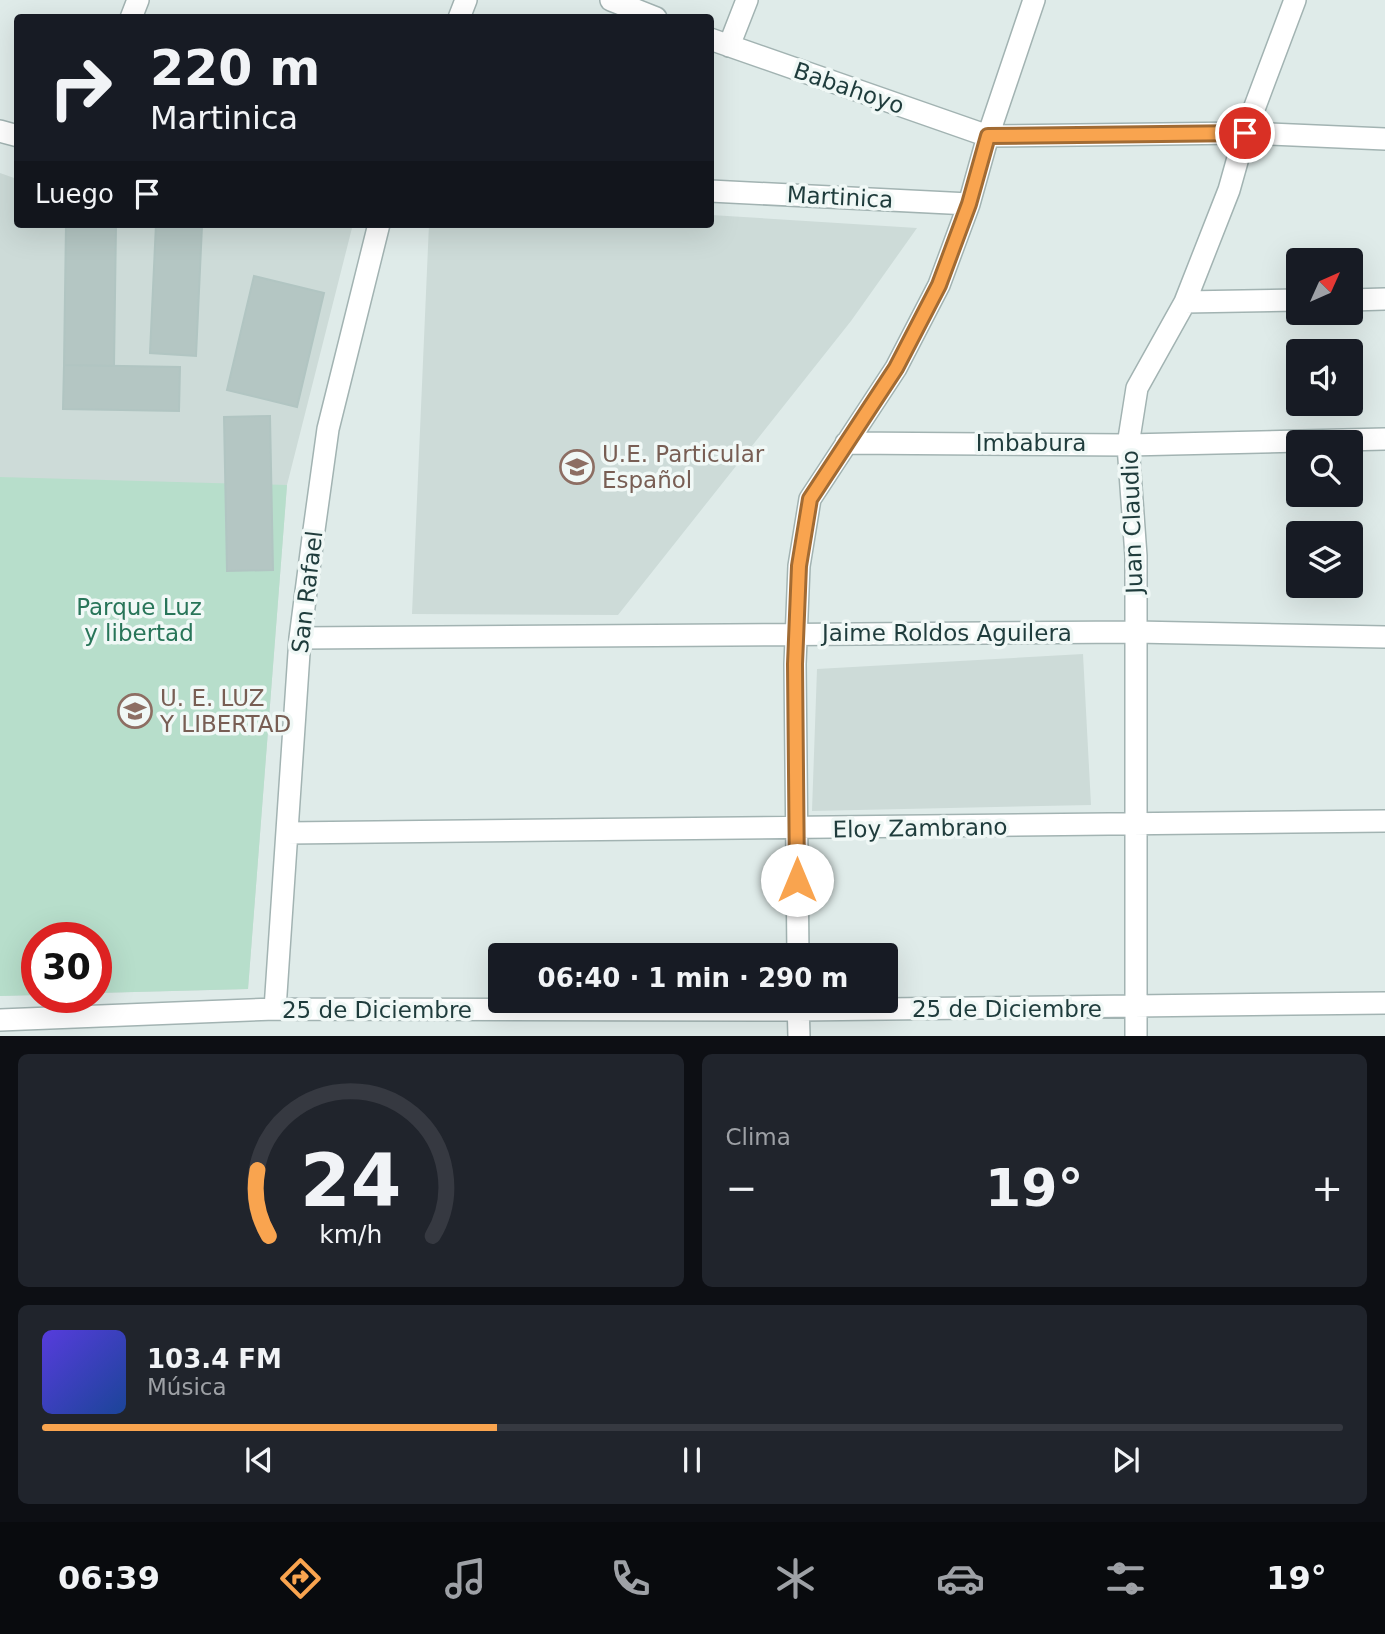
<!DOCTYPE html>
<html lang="es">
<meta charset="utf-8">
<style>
:root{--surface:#171b24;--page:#20242c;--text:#f1f3f6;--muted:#9ea1a6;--line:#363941;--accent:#f9a44f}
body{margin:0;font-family:"DejaVu Sans",sans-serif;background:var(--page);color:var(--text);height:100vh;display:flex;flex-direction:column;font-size:26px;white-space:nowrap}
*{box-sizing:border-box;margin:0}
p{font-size:23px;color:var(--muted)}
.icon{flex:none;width:38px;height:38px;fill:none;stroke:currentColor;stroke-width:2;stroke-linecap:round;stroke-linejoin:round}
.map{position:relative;height:1036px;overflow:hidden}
.sheet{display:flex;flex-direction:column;gap:18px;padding:18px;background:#0d0f14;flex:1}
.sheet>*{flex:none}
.hud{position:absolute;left:14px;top:14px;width:700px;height:214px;border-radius:7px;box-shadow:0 7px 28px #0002;background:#171b24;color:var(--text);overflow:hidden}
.needle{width:46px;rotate:45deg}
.controls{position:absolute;left:1286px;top:248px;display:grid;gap:14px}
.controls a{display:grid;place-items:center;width:77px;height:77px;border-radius:7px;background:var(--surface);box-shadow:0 7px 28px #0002;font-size:35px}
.speed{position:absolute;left:21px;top:922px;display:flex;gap:14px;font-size:35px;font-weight:700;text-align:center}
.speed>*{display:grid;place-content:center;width:91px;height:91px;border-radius:50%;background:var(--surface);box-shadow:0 7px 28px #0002;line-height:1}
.speed .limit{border:10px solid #d22;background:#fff;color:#111}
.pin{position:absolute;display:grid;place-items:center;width:60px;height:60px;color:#fff;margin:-30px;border:4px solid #fff;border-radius:50%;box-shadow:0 2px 7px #0007}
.me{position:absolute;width:77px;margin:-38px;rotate:0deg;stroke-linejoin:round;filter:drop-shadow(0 0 5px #0008)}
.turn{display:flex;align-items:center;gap:24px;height:147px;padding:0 21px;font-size:32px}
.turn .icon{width:91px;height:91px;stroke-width:2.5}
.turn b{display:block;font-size:49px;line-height:60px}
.then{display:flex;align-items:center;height:66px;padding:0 21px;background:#0003;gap:14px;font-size:26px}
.big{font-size:52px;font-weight:800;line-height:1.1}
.sheet .widget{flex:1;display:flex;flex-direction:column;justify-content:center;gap:10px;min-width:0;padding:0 24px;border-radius:10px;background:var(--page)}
.sheet .dial{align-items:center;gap:0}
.dial svg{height:182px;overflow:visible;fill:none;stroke:var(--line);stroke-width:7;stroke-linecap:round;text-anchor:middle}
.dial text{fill:var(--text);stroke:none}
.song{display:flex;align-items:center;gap:21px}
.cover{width:84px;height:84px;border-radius:10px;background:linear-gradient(135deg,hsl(250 70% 55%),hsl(220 70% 35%))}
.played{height:7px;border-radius:4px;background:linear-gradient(90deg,var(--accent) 35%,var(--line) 35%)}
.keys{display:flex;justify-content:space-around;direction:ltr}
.heat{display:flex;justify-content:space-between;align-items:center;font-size:38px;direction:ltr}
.sheet .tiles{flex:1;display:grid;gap:18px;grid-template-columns:1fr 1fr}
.widget:last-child{grid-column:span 2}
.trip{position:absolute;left:488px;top:943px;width:410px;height:70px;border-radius:7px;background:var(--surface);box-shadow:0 7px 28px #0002;font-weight:800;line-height:70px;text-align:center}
.tabs{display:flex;height:112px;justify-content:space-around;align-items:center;background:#090b0e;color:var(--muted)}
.tabs .icon{width:49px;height:49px}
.tabs .active{color:var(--accent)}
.tabs b{font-size:32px;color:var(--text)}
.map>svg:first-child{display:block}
.built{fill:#cddbd8}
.green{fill:#b7decb}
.building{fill:#b4c6c3;stroke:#b1c5c2;stroke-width:2}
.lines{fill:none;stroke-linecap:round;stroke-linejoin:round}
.minor-casing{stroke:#a2b3b2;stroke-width:24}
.minor{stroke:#fff;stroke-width:21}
.route-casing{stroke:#a26b33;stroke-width:18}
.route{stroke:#f9a44f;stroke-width:12}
.labels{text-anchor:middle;stroke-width:7;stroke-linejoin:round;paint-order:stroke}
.street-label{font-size:23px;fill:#1f3c3c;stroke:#f0f8f6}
.education-label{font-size:23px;fill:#785e54;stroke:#f0f8f6;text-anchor:start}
.park-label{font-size:23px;fill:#287559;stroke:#f0f8f6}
</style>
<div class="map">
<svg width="1385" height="1036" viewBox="0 0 1385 1036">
<rect width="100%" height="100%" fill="#dfebe9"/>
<!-- built -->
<path class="built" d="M0,173L17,179L18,224H353L287,485L248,989L96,993V938H37V995L0,996Z
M711,215L917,228L851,321L618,615L412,614L429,224H710Z
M1083,654L1091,805L812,811L817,669Z"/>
<!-- green -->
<path class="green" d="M0,477L287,485L248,989L96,993V938H37V995L0,996Z"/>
<!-- building -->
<path class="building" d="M66,224L116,225L114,366L64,365Z
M156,224L202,226L196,356L150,353Z
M254,276L324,293L297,407L227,390Z
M64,365L180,367L179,411L63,409Z
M270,416L273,570L227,571L224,417Z"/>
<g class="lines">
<!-- minor casing -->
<g class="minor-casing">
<path id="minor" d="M611,0L656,18
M131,18L138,0
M459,18L466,0
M710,39L988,136L1245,133L1385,139
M729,46L747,0
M0,131L18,136
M710,191L969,204
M1351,300L1385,299
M1185,302L1298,300
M846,443L1128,445L1385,439
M300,638L1136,632L1385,637
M287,833L1385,821
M798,956L795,664L799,566L810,499L896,368L939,285L969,204L988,136L1034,0
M798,1001L799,1036
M275,1009L300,638L314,530L328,429L379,224
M0,1020L275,1009L798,1010L1385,1003
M1136,1036V556L1128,445L1137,388L1185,302L1229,190L1245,133L1295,0"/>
</g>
<!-- minor -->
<use href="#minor" class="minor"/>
</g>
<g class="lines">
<!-- route casing -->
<g class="route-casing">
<path id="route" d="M797,880L795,664L799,566L810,499L896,368L939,285L969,204L988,136L1245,133"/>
</g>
<!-- route -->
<use href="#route" class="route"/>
</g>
<!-- icons -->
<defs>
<g id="school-ring" transform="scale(1.75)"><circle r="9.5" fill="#f0f8f6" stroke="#8d6e63" stroke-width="1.5"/><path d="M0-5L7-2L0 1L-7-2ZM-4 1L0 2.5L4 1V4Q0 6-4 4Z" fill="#8d6e63"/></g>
</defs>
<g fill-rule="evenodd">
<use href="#school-ring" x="577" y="467"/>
<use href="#school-ring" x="135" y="711"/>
</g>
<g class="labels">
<!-- street labels -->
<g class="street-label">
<text transform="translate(849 88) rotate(19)" y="8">Babahoyo</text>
<text transform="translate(840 197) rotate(3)" y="8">Martinica</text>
<text x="1031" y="451">Imbabura</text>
<text transform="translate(1132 522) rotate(-92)" y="8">Juan Claudio</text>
<text transform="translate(307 592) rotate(-83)" y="8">San Rafael</text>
<text x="947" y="641">Jaime Roldos Aguilera</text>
<text transform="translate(920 828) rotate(-1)" y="8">Eloy Zambrano</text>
<text x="1007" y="1017">25 de Diciembre</text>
<text x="377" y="1018">25 de Diciembre</text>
</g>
<!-- education labels -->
<g class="education-label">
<text x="602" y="462">U.E. Particular<tspan x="602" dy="26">Español</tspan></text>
<text x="160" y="706">U. E. LUZ<tspan x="160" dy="26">Y LIBERTAD</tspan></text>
</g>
<!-- park labels -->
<g class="park-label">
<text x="139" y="615">Parque Luz<tspan x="139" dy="26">y libertad</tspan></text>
</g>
</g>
</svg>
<div class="controls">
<a><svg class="needle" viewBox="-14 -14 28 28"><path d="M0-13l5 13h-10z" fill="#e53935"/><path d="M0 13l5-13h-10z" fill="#9ea1a6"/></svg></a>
<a><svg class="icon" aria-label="sound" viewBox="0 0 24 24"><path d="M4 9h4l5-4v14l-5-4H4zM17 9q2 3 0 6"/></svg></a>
<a><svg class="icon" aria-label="search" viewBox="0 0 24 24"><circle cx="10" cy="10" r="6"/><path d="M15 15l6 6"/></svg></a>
<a><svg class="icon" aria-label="layers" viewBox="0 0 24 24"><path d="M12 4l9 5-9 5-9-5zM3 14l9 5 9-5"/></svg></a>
</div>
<div class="speed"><div class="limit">30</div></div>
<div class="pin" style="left:1245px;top:133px;background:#d93025"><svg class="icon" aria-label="arrive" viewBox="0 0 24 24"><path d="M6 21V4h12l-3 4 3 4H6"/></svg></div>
<svg class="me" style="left:797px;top:880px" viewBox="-20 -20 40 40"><circle r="19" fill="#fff"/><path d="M0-13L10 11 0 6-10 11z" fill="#f9a44f"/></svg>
<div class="trip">06:40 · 1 min · 290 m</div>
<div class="hud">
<div class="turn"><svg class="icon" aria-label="right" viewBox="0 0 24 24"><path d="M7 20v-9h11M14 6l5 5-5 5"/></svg><div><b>220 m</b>Martinica</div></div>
<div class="then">Luego<svg class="icon" aria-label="arrive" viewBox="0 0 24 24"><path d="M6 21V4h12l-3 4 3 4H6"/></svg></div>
</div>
</div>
<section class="sheet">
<div class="tiles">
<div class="widget dial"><svg viewBox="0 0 100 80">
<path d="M14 69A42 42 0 1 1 86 69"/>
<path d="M14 69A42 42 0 0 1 9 40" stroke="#f9a44f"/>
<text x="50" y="56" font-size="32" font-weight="700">24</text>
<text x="50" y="72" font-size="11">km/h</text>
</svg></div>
<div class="widget"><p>Clima</p>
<div class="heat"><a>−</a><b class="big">19°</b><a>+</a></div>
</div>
<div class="widget">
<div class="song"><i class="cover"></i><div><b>103.4 FM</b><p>Música</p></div></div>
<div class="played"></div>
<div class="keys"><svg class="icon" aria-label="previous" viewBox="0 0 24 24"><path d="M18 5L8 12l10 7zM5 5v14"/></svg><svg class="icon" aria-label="pause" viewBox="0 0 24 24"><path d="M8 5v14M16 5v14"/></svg><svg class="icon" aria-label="next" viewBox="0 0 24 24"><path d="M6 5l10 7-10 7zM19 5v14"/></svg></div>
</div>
</div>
</section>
<nav class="tabs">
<b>06:39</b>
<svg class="icon active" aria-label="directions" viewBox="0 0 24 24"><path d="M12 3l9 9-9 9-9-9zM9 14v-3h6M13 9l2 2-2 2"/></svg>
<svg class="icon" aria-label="music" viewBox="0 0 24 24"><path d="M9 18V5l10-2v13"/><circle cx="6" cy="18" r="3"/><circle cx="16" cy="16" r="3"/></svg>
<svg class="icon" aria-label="phone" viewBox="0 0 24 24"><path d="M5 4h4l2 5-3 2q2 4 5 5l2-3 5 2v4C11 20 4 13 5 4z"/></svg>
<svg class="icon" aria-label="climate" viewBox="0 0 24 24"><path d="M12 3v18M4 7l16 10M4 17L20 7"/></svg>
<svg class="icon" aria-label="car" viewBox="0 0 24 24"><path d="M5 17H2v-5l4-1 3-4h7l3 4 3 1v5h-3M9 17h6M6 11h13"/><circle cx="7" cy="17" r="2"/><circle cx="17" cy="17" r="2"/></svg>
<svg class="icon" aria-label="filters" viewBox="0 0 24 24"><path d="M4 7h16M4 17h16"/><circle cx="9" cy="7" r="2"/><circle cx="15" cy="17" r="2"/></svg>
<b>19°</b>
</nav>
